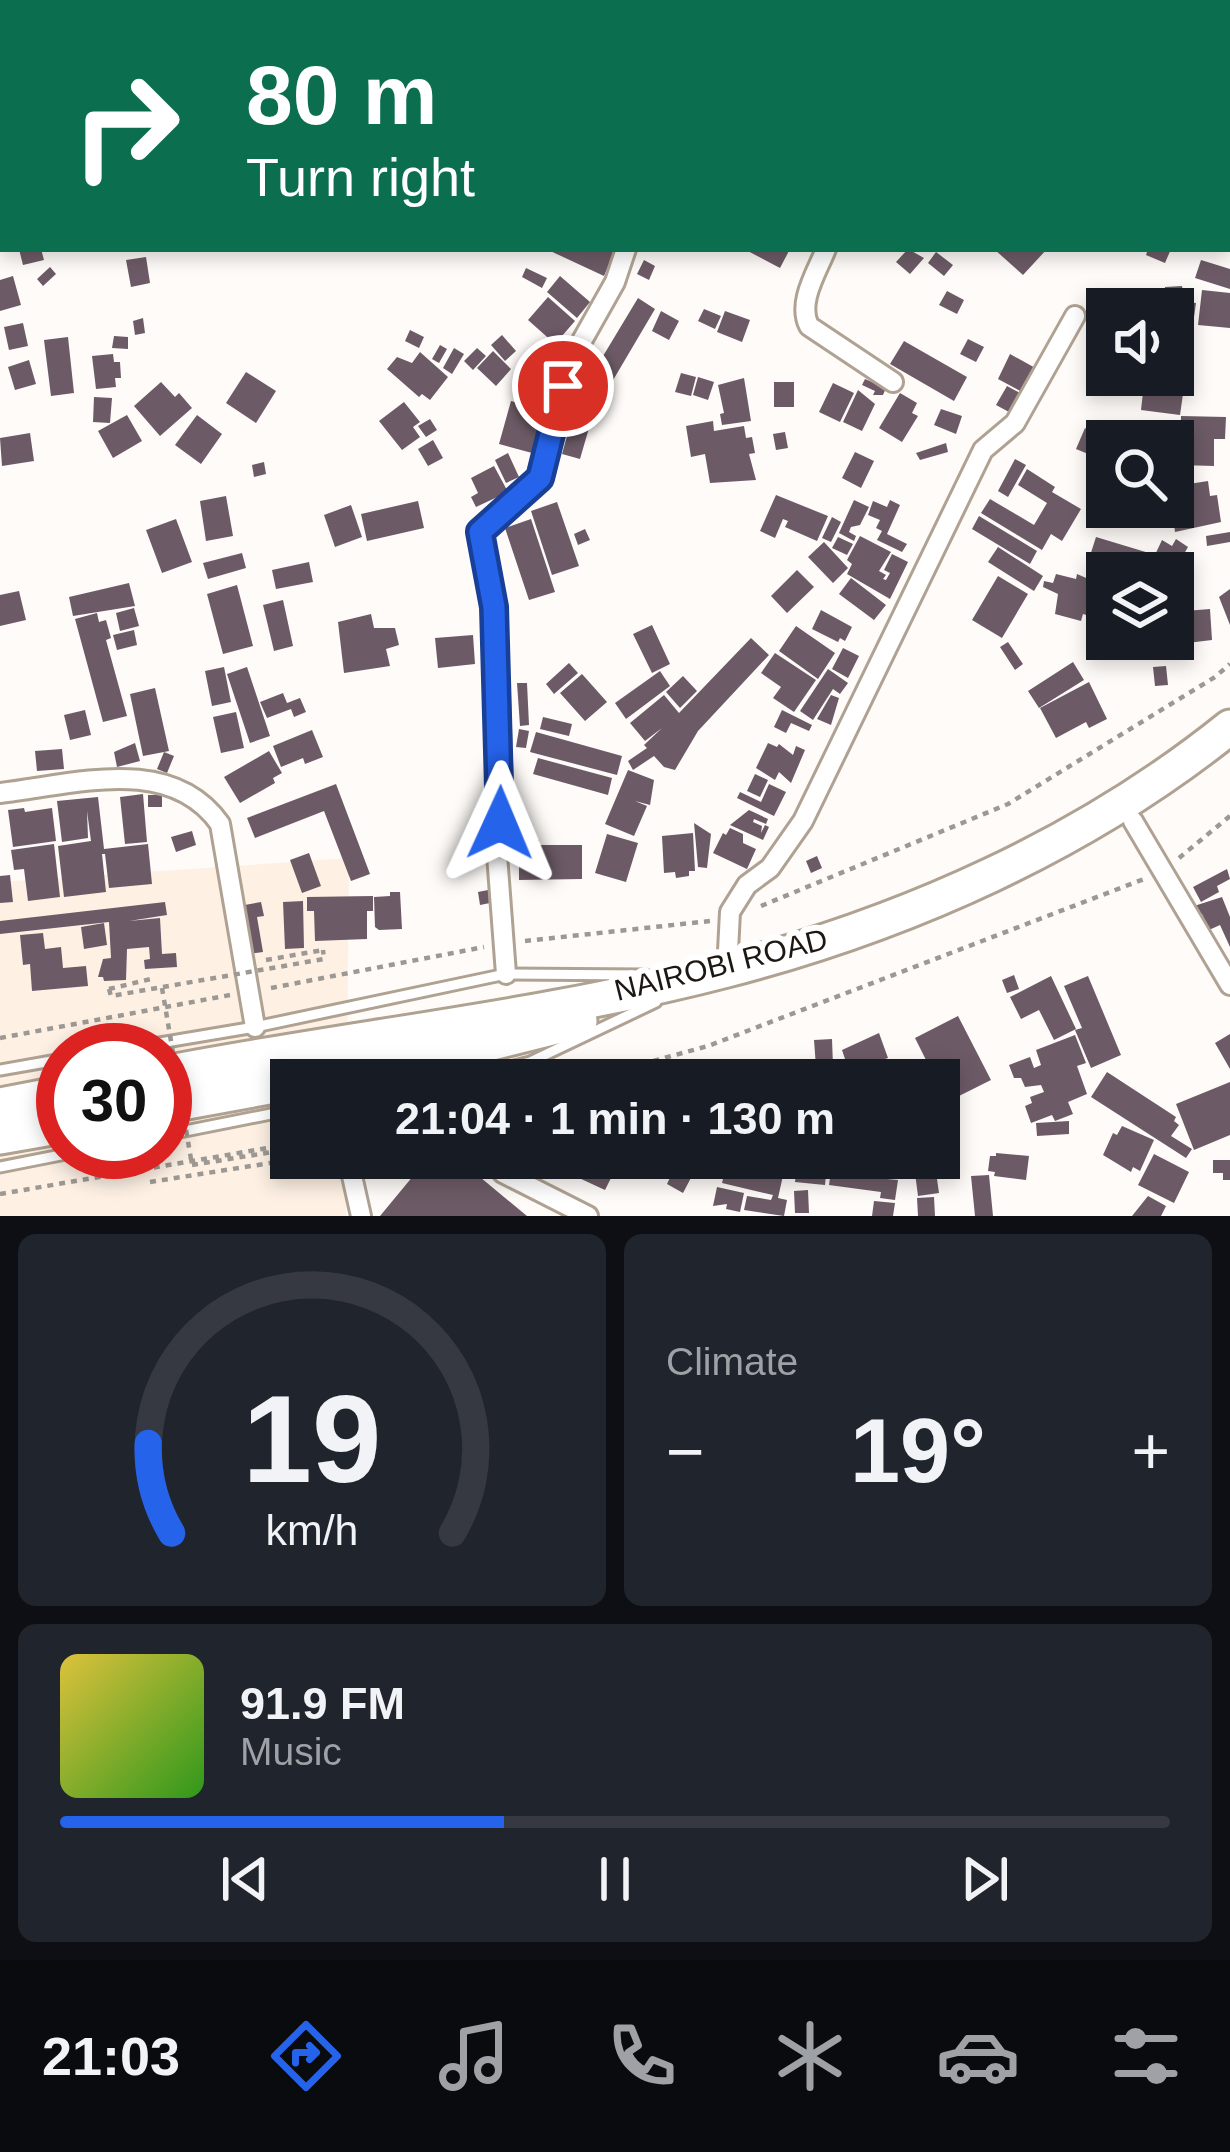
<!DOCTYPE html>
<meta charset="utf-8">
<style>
:root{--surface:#171b24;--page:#20242c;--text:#f1f3f6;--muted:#9ea1a6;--line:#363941;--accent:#2563eb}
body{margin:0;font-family:Helvetica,sans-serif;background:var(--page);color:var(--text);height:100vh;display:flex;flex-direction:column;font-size:45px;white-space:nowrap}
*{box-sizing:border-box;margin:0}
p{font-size:39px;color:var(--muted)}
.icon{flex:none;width:66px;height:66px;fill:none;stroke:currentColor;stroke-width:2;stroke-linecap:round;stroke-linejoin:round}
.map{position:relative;height:1216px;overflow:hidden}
.drawer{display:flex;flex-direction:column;gap:18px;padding:18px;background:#0d0f14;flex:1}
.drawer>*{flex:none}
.hud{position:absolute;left:0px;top:0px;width:1230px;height:252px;box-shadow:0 6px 18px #0003;background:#0b6e4f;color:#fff;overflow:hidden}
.tools{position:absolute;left:1086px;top:288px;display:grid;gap:24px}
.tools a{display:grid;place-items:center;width:108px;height:108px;border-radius:0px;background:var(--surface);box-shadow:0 6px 18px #0003;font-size:60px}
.speed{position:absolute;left:36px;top:1023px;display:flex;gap:24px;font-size:60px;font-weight:700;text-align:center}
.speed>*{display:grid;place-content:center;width:156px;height:156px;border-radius:50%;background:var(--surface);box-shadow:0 6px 18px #0003;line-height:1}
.speed .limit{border:18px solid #d22;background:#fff;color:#111}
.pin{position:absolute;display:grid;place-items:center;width:102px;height:102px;color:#fff;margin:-51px;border:6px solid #fff;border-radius:50%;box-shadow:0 3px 12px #0007}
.me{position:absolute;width:132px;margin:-66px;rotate:1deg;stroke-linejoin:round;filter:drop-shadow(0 0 9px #0008)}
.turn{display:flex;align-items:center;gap:42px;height:252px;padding:0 48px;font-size:54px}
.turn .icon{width:156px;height:156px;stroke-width:2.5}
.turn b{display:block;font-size:84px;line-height:102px}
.big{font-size:90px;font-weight:600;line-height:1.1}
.drawer .card{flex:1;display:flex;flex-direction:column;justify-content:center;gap:18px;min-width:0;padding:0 42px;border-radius:18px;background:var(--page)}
.drawer .dial{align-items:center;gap:0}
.dial svg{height:312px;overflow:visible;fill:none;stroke:var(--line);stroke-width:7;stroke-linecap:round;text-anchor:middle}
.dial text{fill:var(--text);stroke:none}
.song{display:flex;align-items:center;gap:36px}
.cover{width:144px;height:144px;border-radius:18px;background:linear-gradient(135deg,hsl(50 70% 55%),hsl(110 70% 35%))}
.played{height:12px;border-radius:6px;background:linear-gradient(90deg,var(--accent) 40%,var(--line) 40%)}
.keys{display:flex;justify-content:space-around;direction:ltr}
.heat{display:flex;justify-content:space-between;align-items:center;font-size:66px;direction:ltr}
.drawer .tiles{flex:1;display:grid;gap:18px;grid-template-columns:1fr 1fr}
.card:last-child{grid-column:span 2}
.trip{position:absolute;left:270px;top:1059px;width:690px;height:120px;border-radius:0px;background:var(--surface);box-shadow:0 6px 18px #0003;font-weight:600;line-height:120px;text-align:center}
.tab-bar{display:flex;height:192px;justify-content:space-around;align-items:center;background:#090b0e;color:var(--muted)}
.tab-bar .icon{width:84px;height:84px}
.tab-bar .current{color:var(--accent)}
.tab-bar b{font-size:54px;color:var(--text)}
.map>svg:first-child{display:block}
.built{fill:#fef1e4;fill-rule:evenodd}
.building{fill:#6c5b66}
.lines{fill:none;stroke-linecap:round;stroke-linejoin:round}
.lane-casing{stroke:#b0a292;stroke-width:15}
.street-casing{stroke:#b0a292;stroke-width:24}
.highway-casing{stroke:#b0a292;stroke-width:39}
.path{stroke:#9c9894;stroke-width:4.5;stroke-dasharray:6 6;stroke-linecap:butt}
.lane{stroke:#fff;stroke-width:9}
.street{stroke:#fff;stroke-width:18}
.highway{stroke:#fff;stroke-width:33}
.path-bridge{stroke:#9c9894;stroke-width:4.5;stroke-dasharray:6 6;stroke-linecap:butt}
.route-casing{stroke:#184099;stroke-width:30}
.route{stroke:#2563eb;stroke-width:21}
.labels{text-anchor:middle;stroke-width:12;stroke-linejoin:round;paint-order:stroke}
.street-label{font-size:30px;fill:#1c1712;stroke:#fff}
</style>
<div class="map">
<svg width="1230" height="1216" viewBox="0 0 1230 1216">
<rect width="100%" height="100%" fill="#fefbf8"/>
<!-- built -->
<path class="built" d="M349,858L347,1080H291V1158H347L346,1216H0V882ZM63,1050H165V1152H63Z"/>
<!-- building -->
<path class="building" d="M19,249H41L44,260L23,265Z
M546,249L592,250L616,249L604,276Z
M744,249H790L780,268Z
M908,249L924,258L910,274L896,262Z
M994,249H1047L1023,275Z
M1148,249H1171L1165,263L1146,255Z
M936,252L953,265L944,276L928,263Z
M146,257L150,283L131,287L126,260Z
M644,260L655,266L649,280L637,274Z
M1201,260L1230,269V289L1195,278Z
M50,267L56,274L43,286L37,279Z
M526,268L547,278L542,288L522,277Z
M13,276L21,305L0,311V280Z
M560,276L590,302L577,318L547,292Z
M1182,286L1183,291H1193V298L1164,299L1165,287Z
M1202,290L1230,293V328L1198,325Z
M947,291L964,300L957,314L939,305Z
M548,297L575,321L555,344L528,320Z
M638,298L655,309L609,387L591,376Z
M1155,298L1196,303L1193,324L1173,322V309H1154Z
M704,309L721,316L715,329L698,321Z
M661,311L679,321L669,340L652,331Z
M725,311L750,320L742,342L717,332Z
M143,318L145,333L135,335L133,321Z
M23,323L28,346L9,350L4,327Z
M410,330L424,337L419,348L405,341Z
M502,335L516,351L505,361L491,345Z
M114,336L128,337V349L112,348Z
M1173,336L1192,338L1188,363L1173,361Z
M68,337L74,393L51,396L44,340Z
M968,339L984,347L976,362L960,354Z
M904,341L967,377L954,401L890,364Z
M440,345L447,349L439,363L432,359Z
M454,348L464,354L452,374L443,368Z
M477,348L486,356L473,370L464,361Z
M493,351L511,369L496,386L477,368Z
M420,352L448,377L430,400L422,394L419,397L387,369L397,357L412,363Z
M113,354L114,362H120L121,378H115L116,387L96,389L92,356Z
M1010,354L1039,370L1026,394L998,379Z
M29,360L36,384L15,390L8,367Z
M1173,363L1187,364L1184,389L1163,386V391L1183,394L1180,415L1141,410L1145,375H1173Z
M246,372L276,391L256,423L226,403Z
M681,373L696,377L691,396L675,392Z
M698,377L714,382L708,400L693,395Z
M583,378L602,383L580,459L562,454Z
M744,378L751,421L722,425L720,414L724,413L718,385Z
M865,379L886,388L883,395H873L875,391L862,385Z
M161,382L175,397L179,393L192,408L160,436L134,406Z
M774,382H794V407H774Z
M833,383L854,393L840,422L819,412Z
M1007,386L1020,393L1009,412L996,405Z
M858,390L875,404L862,431L843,422Z
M900,393L917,403L912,413L918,416L902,442L879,428Z
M94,397L112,398L110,423L93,422Z
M511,401L544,410L532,453L499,444Z
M404,402L420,422L413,427L420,437L402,450L379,421Z
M941,409L962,416L956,434L934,425Z
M127,415L142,441L113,458L98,431Z
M197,415L222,434L201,464L175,445Z
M1181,416L1226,417L1225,439H1214V466L1180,465Z
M430,419L437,430L426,437L418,426Z
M713,421L714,431L744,426L746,438L752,437L755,453L749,454L756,480L710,483L705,454L691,457L686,426Z
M1125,426L1143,435L1140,441H1118Z
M1085,428L1102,436L1093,456L1076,449Z
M785,432L788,448L776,450L773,434Z
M30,433L34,461L2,466L0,438Z
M433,440L443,458L428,466L418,449Z
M946,443L948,452L920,460L916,453Z
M855,452L874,461L861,488L842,478Z
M508,453L519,477L506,483L495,460Z
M1015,459L1026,465L1008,497L998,491Z
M264,462L266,474L254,477L252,465Z
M494,466L508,492L476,507L471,497L478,493L471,478Z
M1027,469L1055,487L1052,492L1081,509L1062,541L1051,534L1042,550L981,513L990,499L1034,525L1047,503L1018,485Z
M1208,481L1210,496L1217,495L1221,522L1175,532L1172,507L1178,503L1176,486Z
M776,495L828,516L817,541L785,527L788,521L783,519L775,538L760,531Z
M226,496L233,536L206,541L200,501Z
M854,500L869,507L860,525L851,527L849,532L856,536L854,541L839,533Z
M890,500L900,505L887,534L907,544L902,552L877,540L882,531L876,528L880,520L868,515L873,501L887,507Z
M418,501L424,528L367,541L361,514Z
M557,502L579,566L552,575L531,511Z
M351,505L362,537L335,547L324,515Z
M979,516L1037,551L1030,564L972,529Z
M832,517L841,522L831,542L822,538Z
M176,519L192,562L162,573L146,530Z
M531,519L555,592L529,600L505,528Z
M585,529L590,540L578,545L574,534Z
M1230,532V542L1207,546L1206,536Z
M860,536L891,552L879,571L886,575L883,579L886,580L890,573L884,570L892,554L908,562L890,599L847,574L852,564L847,560Z
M838,537L853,544L847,555L832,548Z
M1096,537L1149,553L1143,573H1123L1088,562Z
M1176,539L1188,547L1177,566L1164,559L1162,564L1153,559L1162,540L1172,546Z
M824,542L848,568L833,583L808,557Z
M998,547L1043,576L1034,591L988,562Z
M242,553L246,568L208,579L203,563Z
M309,562L313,582L276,589L272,570Z
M797,570L814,587L787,613L771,596Z
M1056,574L1076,579L1077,574L1107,587V621L1083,614L1081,621L1055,614L1058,594L1043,587L1044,581L1053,583Z
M998,576L1028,594L1002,638L972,620Z
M851,578L886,605L874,620L839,594Z
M129,583L135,606L73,616L69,597Z
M237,585L253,646L223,654L207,594Z
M1230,589V625L1219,597Z
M19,591L26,620L0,626V595Z
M1175,595H1183V610H1173Z
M283,600L293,646L274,651L263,605Z
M134,608L139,626L120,631L116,613Z
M1210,609L1212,640L1187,643L1185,611Z
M821,610L852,627L845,641L840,638L838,642L812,629Z
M97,613L99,622L106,620L111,638L106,640L127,716L103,722L75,619Z
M1182,613V642L1173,643V614Z
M371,614L374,628H395L399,645L386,649L390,666L344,673L338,622Z
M652,625L670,664L652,673L633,634Z
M796,626L835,653L818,679L779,651Z
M134,630L137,645L117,650L113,635Z
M473,635L475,664L438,668L435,638Z
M751,638L769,655L698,731L675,770L664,767L654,756L633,770L628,761L647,748L644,745L662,728L645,741L630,723L664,695L679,713Z
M1121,639H1140L1139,658L1120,657Z
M1008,642L1023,664L1015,670L1000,647Z
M843,648L859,656L848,678L832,669Z
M775,653L816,680L794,712L773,698L781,687L761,673Z
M1073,662L1084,680L1039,708L1028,691Z
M569,663L578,673L554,694L546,684Z
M1166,666L1168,685L1155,686L1153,667Z
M224,667L231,702L212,706L205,671Z
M247,667L270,736L250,743L227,674Z
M828,669L848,683L840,694L833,689L813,720L800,711Z
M660,671L670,686L626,719L615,703Z
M582,674L607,702L585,721L560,693Z
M683,676L697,691L680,708L666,692Z
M1089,682L1107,719L1089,728L1086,722L1056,738L1040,708Z
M517,683H527L529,725L520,726Z
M155,688L169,751L164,752L174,756L167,773L157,769L164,752L143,756L130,694Z
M283,693L287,703L300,698L306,712L294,717L291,709L267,718L260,702Z
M831,695L839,698L831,725L817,719Z
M85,710L91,735L70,740L64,715Z
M782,710L812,725L809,731L791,723L786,733L774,727Z
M236,712L244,748L221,753L213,717Z
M543,717L572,724L569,736L540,729Z
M519,729L529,731L526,748L516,747Z
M312,730L323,757L305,764L303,758L281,767L273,746Z
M536,732L622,756L617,775L530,752Z
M135,743L140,761L117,767L114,752Z
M768,743L777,747L779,744L793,755L796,746L805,750L791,783L779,772L775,780L756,768Z
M62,749L64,769L37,771L35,751Z
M269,751L282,773L273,778L275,783L240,803L224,777Z
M538,758L612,778L608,795L533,774Z
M628,770L654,780L650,805L635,801L647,806L634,836L605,824Z
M755,774L768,780L760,797L747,791Z
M336,784L370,874L351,881L324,811L255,838L247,818Z
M769,784L786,792L774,816L737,798L740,792L761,802Z
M143,794L147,842L125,844L120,797Z
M148,795H162V807H148Z
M98,797L104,849L148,844L152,884L109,888L105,854H102L106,892L64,897L58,846L91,841L87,811L88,838L62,842L57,801Z
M24,808L25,812L52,808L56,841L13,847L8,810Z
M749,810L768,819L766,824L754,819L753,822L762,826L761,833L765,825L769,827L763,840L730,825Z
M694,823L711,834L707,868L698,867Z
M492,827L495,861L480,862L478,828Z
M730,828L743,834V843L756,849L747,869L713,853L723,833L726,835Z
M192,831L196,845L176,852L171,837Z
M693,833L695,871H689V876L676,878L675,872L664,873L662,836Z
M607,834L638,843L626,882L595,873Z
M539,840V845H582V879L519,880V841Z
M54,844L60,897L28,901L24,869L14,870L11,850Z
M309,853L321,886L302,893L290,860Z
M817,856L822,868L811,873L806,861Z
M1227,869L1230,879L1217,886L1219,892L1201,902L1193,887Z
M10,875L13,902L0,903V876Z
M498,888L500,901L480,905L478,892Z
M390,892H400L402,929L379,930L375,927L374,897L390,896Z
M373,896V911H367V939L315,941L314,911H307V897Z
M1222,897L1230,917V947L1220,925L1209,930L1202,914L1196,917L1191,907Z
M303,901L304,948L285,949L283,902Z
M165,902L167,915L129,921L160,918L162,954L176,953L177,967L145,969L144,960L150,959L149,947L127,949L126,980L104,981L103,977H98L103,959L111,958L109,922L0,934V921Z
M261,902L264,916L257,917L263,952L247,954L239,906Z
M104,923L107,945L84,949L81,927Z
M43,933L45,949L61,947L63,968L86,966L88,986L32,991L30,964L23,965L20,935Z
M1014,975L1019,989L1007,993L1002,980Z
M1051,976L1076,1029L1054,1040L1039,1010L1021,1019L1010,997Z
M1088,976L1121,1055L1091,1068L1075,1030L1082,1028L1064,986Z
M958,1016L991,1080L947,1102L915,1038Z
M879,1033L888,1058L849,1071L842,1050Z
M1230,1034V1069L1215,1043Z
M1075,1035L1086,1063L1077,1066L1087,1094L1068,1102L1073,1114L1055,1121L1052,1115L1031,1123L1025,1106L1032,1103L1030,1097L1044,1092L1041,1085L1025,1087L1021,1078H1014L1009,1065L1030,1057L1034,1068L1041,1065L1036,1050Z
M832,1039L833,1066L816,1067L814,1040Z
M887,1064L892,1080H840V1079Z
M1107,1072L1176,1117L1174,1121L1179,1125L1171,1136L1192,1149L1186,1158L1091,1097Z
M1230,1082V1135L1194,1150L1176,1104Z
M1069,1121V1134L1037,1136L1036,1123Z
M1122,1126L1154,1140L1140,1171L1133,1167L1131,1172L1103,1155L1113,1133L1117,1135Z
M996,1153L1029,1156L1026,1180L994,1176L995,1172L988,1171L990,1156H996Z
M1154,1154L1189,1172L1174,1203L1138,1185Z
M428,1158H457L527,1216H380Z
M546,1158H566L558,1175L541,1168Z
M588,1158H600L617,1166L605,1190L579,1178Z
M700,1158H724V1162L720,1171L699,1162Z
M728,1158L747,1159L784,1171L778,1198L787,1200L784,1216L744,1210L747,1196L771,1200L773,1195L722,1183Z
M922,1158H934L939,1193L918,1196L915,1173L924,1172Z
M1213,1160H1230V1180H1223V1173H1213Z
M797,1161L827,1164L825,1185L795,1182Z
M677,1163L694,1172L683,1193L667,1184Z
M832,1164L888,1172L887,1179L898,1180L895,1200L880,1198L881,1192L829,1185Z
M989,1175L993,1216H975L971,1176Z
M717,1187L744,1193L740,1212L726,1209L727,1204L713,1206Z
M808,1190L809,1213H795L794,1191Z
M1148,1196L1166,1206L1161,1216H1132Z
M934,1197L935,1216H918L917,1198Z
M874,1201L895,1203L893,1216H872Z"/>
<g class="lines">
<!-- lane casing -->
<g class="lane-casing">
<path id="lane" d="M118,1050L255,1027L506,974L645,975
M0,1070L63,1059
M458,1080L530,1062L656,1002
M165,1135L291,1110
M0,1167L76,1152"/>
</g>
<!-- street casing -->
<g class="street-casing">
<path id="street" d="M927,0L929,3
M561,3V0
M866,3L868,0
M1052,3L1054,0
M826,249C817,272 797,302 809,326L893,382
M0,793C72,785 170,753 220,824L255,1027
M1133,821L1230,985
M727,970L730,912L747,885L770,868L803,821L983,450L1015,423L1075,316
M506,974L497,855L502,791L498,663L494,607L480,533L540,477L563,386L579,346L615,282L626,249
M348,1158L361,1216
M488,1158L503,1173L588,1216"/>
</g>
<!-- highway casing -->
<g class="highway-casing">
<path id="highway" d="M165,1073C351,1037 543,1018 727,970C907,923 1085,844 1230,727
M305,1080L464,1050L580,1021
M0,1105L63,1093
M165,1106L291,1083
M0,1137L63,1126"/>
</g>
<!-- path -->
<path class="path" d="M1179,858L1230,816
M761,906L1008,804L1215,677L1230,664
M525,941L710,921
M266,960L323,950
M271,988L484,947
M109,989L155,978
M0,1038L230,995
M584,1080L708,1046L1144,879
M192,1165L291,1149
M150,1182L302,1158
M0,1194L291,1144"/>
<!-- lane -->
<use href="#lane" class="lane"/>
<!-- street -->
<use href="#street" class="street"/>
<!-- highway -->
<use href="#highway" class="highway"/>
<!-- path-bridge -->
<path class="path-bridge" d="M162,988L192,1165
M109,989L111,996L324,959L323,950"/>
</g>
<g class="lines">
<!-- route casing -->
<g class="route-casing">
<path id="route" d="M500,823L494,607L480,532L540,478L563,386"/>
</g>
<!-- route -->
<use href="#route" class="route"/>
</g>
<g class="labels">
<!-- street labels -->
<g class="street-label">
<text transform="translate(721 965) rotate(-14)" y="10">NAIROBI ROAD</text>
</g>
</g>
</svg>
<div class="tools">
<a><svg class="icon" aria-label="sound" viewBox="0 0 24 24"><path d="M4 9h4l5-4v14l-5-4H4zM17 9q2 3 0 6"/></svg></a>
<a><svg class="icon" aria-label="search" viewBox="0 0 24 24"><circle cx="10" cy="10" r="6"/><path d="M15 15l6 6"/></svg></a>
<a><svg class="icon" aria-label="layers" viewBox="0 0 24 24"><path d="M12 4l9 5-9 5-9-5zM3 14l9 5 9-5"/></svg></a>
</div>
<div class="speed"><div class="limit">30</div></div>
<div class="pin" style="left:563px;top:386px;background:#d93025"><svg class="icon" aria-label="arrive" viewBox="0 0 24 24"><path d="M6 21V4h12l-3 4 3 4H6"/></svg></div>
<svg class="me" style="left:500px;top:823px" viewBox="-20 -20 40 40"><path d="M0-17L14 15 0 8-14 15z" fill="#2563eb" stroke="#fff" stroke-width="4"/></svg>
<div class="trip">21:04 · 1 min · 130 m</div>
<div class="hud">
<div class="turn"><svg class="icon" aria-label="right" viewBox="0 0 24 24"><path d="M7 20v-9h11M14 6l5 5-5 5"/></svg><div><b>80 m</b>Turn right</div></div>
</div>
</div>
<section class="drawer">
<div class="tiles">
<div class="card dial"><svg viewBox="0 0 100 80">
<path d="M14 69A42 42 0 1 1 86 69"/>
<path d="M14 69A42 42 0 0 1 8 46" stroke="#2563eb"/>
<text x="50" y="56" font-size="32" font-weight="700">19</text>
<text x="50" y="72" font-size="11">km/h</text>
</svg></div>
<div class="card"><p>Climate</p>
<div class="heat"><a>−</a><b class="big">19°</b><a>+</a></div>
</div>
<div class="card">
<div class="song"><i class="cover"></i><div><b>91.9 FM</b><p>Music</p></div></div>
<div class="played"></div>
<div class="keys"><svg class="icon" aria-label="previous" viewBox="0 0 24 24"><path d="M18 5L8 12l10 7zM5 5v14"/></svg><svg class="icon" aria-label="pause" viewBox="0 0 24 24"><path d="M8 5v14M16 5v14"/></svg><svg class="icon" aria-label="next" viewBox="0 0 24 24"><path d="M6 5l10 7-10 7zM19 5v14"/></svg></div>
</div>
</div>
</section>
<nav class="tab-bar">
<b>21:03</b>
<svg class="icon current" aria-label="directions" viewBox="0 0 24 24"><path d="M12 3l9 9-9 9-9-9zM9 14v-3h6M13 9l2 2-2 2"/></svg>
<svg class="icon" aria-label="music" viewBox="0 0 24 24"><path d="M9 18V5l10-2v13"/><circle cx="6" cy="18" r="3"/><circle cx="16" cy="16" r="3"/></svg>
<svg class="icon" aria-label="phone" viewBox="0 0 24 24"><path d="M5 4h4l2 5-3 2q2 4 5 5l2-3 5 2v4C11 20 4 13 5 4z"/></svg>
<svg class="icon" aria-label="climate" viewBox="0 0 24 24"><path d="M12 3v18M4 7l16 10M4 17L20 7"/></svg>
<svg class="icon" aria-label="car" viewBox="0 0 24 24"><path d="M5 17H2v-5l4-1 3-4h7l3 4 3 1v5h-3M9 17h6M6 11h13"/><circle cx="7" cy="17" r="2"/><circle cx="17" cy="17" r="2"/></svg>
<svg class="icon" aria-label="filters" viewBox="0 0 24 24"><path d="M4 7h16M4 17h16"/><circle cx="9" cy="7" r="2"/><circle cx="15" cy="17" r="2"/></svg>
</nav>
